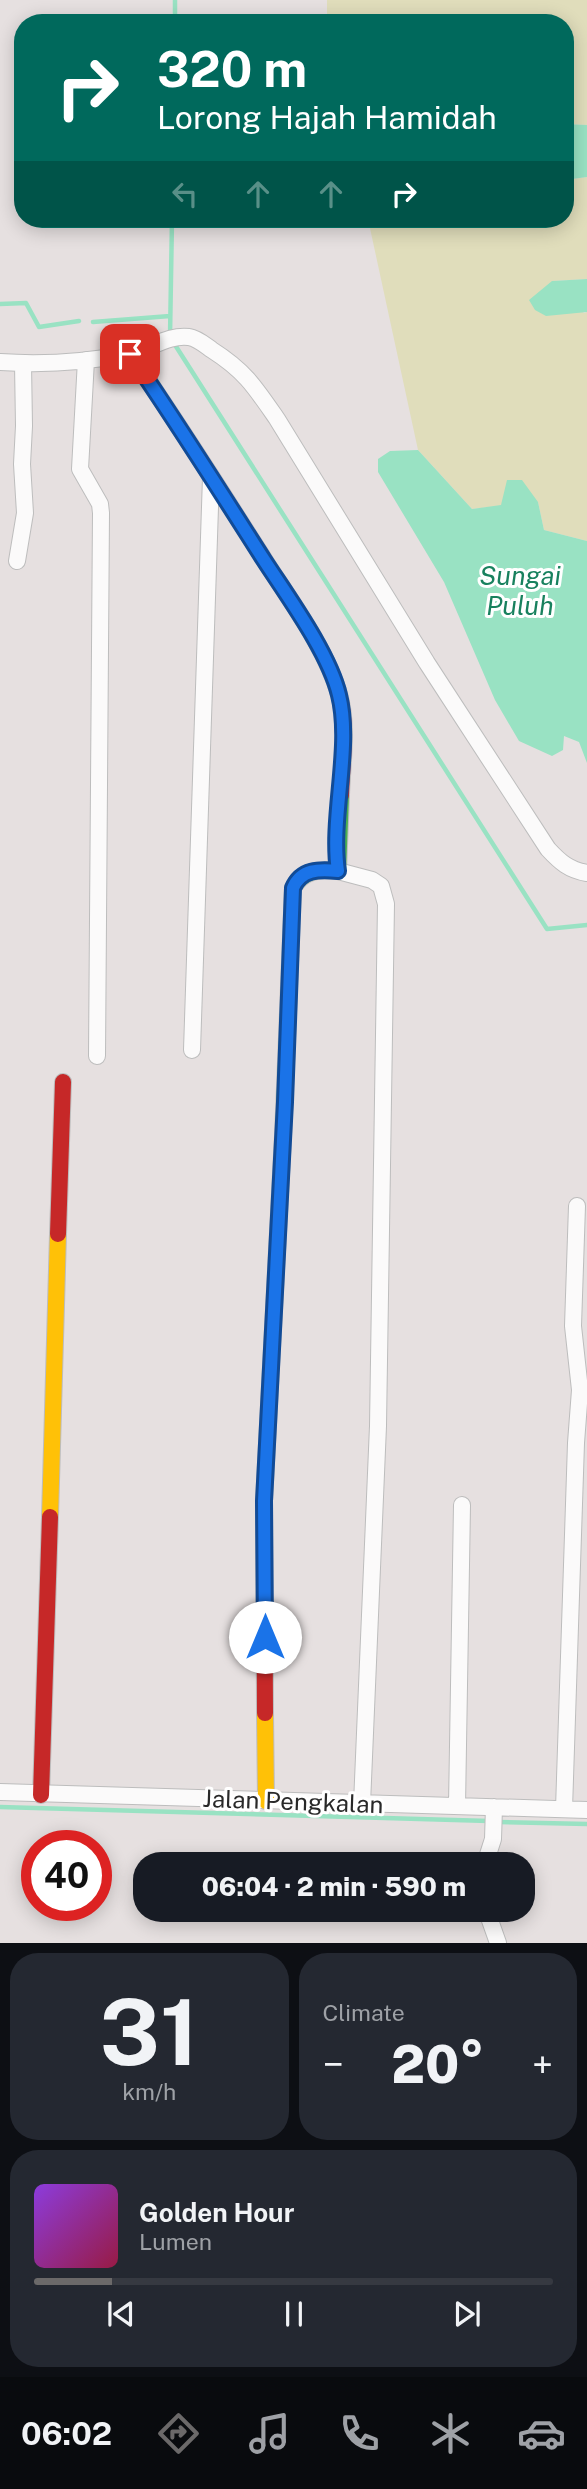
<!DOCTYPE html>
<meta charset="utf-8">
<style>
:root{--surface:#171b24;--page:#242831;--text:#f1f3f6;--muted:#9ea1a6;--line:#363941;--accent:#6b6969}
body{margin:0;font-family:"Public Sans",sans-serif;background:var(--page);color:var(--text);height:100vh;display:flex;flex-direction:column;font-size:26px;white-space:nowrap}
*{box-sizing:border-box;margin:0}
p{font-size:23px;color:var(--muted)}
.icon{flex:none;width:38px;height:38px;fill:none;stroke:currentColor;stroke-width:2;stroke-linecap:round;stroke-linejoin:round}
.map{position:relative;height:1943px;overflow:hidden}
.panel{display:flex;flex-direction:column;gap:10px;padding:10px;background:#0d0f14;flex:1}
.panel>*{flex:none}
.guide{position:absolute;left:14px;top:14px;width:560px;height:214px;border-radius:28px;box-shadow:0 4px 18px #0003;background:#00695c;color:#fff;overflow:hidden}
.speed{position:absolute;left:21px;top:1830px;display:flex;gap:14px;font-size:35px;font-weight:700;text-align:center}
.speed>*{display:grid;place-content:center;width:91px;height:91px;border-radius:50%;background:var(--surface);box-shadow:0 4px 18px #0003;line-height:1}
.speed .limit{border:10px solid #d22;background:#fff;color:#111}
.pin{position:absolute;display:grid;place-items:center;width:60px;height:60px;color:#fff;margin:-30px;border-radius:14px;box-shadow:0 4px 10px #0006}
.me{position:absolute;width:77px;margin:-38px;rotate:0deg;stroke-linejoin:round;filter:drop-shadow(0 0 5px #0008)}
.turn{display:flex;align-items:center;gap:24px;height:147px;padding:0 28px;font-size:32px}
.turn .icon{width:91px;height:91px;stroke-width:2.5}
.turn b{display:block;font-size:49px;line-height:60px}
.lanes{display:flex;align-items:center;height:66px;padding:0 28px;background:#0003;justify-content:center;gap:35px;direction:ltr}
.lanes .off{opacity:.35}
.big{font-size:52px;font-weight:800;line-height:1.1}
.panel .widget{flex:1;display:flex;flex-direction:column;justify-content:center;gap:10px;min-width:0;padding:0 24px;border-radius:28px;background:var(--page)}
.panel .dial{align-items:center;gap:0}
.dial b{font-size:91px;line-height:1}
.song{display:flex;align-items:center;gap:21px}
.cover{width:84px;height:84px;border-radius:10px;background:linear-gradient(135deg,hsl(270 70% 55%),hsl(340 70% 35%))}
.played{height:7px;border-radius:4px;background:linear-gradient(90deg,var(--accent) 15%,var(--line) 15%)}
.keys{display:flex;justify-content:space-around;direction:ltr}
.heat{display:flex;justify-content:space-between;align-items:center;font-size:38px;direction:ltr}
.panel .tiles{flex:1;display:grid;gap:10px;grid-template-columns:1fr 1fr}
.widget:last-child{grid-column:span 2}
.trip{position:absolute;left:133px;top:1852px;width:402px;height:70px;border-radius:28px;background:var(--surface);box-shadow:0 4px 18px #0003;font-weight:800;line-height:70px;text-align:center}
.dock{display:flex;height:112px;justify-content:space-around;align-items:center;background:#090b0e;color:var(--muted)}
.dock .icon{width:49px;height:49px}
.dock .active{color:var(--accent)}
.dock b{font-size:32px;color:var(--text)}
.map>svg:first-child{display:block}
.green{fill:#e0ddbb}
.water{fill:#99e2c3}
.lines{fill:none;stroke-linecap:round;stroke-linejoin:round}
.stream{stroke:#99e2c3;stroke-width:4.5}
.street-casing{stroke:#bdbdbd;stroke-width:18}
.fast-casing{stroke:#bdbdbd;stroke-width:18}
.slow-casing{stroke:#bdbdbd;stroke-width:18}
.jam-casing{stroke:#bdbdbd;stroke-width:18}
.street{stroke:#fbfafa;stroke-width:16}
.fast{stroke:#4caf50;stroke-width:16}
.slow{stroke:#ffc107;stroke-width:16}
.jam{stroke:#c62828;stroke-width:16}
.route-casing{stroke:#114b97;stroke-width:18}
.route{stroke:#1a73e8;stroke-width:12}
.labels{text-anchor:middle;stroke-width:6;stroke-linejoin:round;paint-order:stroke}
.street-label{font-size:24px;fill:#292929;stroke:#fff}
.water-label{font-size:26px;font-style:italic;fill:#18815e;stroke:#fff}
</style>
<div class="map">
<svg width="587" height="1943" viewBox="0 0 587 1943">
<rect width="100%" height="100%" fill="#e6e0e0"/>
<!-- green -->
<path class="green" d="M327,0H587V125L565,124V23H327Z
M587,177V279L552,281L584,313L587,312V541L544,530L538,502L472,509L418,450L368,219H565V180Z"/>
<!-- water -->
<path class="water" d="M565,124L587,125V177L565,180Z
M587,279V312L546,316L535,310L529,300L552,281Z
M418,450L472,509L501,505L507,480H522L538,502L544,530L587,541V763L579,742L564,736L563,750L552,756L519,741L495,700L444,582L378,472V459L390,451Z"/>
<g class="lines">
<!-- stream -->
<path class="stream" d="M175,23V0
M172,219L170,337L547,929L587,925
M0,304L26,303L39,327L79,321
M93,322L170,316
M0,1807L489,1821
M498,1822L587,1824"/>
<!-- street casing -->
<g class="street-casing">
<path id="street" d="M86,360L80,469L100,504L101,513L97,1056
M0,362C42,365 86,362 128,354C148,350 169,334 189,337C197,338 205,345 212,350C245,371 255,387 277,419L427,663L548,849C560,862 569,870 587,873
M17,561L25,513L22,464L24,426L23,364
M338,871L372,880L381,886L386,904L378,1426L362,1804
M192,1050L211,477
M0,1792L587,1810
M457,1806L462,1505
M564,1809L576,1443L580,1390L573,1326L577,1206
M485,1864L493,1839L494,1807
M486,1909L498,1943"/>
</g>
<!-- fast casing -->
<g class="fast-casing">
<path id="fast" d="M283,1136L293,888C303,870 319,869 338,871L341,795"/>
</g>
<!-- slow casing -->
<g class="slow-casing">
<path id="slow" d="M50,1517L58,1234
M265,1713L266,1801"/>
</g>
<!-- jam casing -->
<g class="jam-casing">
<path id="jam" d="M130,354C178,423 222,493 267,564C292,603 326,649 339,694C348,725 342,763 341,795
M58,1234L63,1082
M265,1713L264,1501L283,1136
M41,1795L50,1517"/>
</g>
<!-- street -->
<use href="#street" class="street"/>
<!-- fast -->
<use href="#fast" class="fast"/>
<!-- slow -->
<use href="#slow" class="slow"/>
<!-- jam -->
<use href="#jam" class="jam"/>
</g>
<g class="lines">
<!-- route casing -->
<g class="route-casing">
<path id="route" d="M130,354C176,421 220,491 264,560C288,597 329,653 339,695C352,747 330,817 338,871C319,869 301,869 293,888L285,1102L264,1501L265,1637"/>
</g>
<!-- route -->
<use href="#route" class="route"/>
</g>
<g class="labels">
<!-- street labels -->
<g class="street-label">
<text transform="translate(293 1802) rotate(2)" y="8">Jalan Pengkalan</text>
</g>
<!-- water labels -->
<g class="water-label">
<text x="520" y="585">Sungai<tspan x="520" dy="30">Puluh</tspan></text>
</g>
</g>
</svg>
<div class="speed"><div class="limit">40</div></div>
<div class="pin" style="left:130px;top:354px;background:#d93025"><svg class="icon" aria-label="arrive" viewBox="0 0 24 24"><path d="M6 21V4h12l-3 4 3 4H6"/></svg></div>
<svg class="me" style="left:265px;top:1637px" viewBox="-20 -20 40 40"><circle r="19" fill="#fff"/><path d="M0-13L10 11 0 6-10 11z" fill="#1a73e8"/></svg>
<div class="trip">06:04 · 2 min · 590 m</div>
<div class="guide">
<div class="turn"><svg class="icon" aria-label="right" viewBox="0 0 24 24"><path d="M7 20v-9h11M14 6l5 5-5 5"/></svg><div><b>320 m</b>Lorong Hajah Hamidah</div></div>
<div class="lanes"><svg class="icon off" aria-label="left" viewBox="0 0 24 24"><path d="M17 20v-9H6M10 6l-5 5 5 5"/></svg><svg class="icon off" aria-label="ahead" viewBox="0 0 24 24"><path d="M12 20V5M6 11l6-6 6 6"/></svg><svg class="icon off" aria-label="ahead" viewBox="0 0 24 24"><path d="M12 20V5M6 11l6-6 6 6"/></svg><svg class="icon" aria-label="right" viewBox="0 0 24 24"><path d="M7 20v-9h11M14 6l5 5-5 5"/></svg></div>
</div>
</div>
<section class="panel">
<div class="tiles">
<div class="widget dial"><b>31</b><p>km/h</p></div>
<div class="widget"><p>Climate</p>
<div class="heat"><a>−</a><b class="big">20°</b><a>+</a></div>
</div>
<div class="widget">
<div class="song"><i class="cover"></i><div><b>Golden Hour</b><p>Lumen</p></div></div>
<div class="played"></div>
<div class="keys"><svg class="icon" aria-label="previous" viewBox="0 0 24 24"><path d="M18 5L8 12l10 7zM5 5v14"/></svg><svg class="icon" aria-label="pause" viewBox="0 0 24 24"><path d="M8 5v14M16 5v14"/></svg><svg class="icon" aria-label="next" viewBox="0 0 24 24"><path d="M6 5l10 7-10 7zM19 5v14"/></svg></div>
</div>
</div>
</section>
<nav class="dock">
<b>06:02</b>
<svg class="icon active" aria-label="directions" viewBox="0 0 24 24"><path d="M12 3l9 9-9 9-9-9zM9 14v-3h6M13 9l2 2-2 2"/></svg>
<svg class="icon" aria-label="music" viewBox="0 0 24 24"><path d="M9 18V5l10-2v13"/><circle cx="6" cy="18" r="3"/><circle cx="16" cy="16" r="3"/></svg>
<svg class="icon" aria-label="phone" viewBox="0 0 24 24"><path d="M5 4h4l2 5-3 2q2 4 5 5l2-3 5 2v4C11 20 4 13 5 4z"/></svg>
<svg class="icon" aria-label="climate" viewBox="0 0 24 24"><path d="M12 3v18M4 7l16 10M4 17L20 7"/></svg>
<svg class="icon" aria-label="car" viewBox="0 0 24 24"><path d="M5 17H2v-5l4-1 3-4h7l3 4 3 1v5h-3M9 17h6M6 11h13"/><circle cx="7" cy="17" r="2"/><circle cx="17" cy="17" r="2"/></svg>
</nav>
